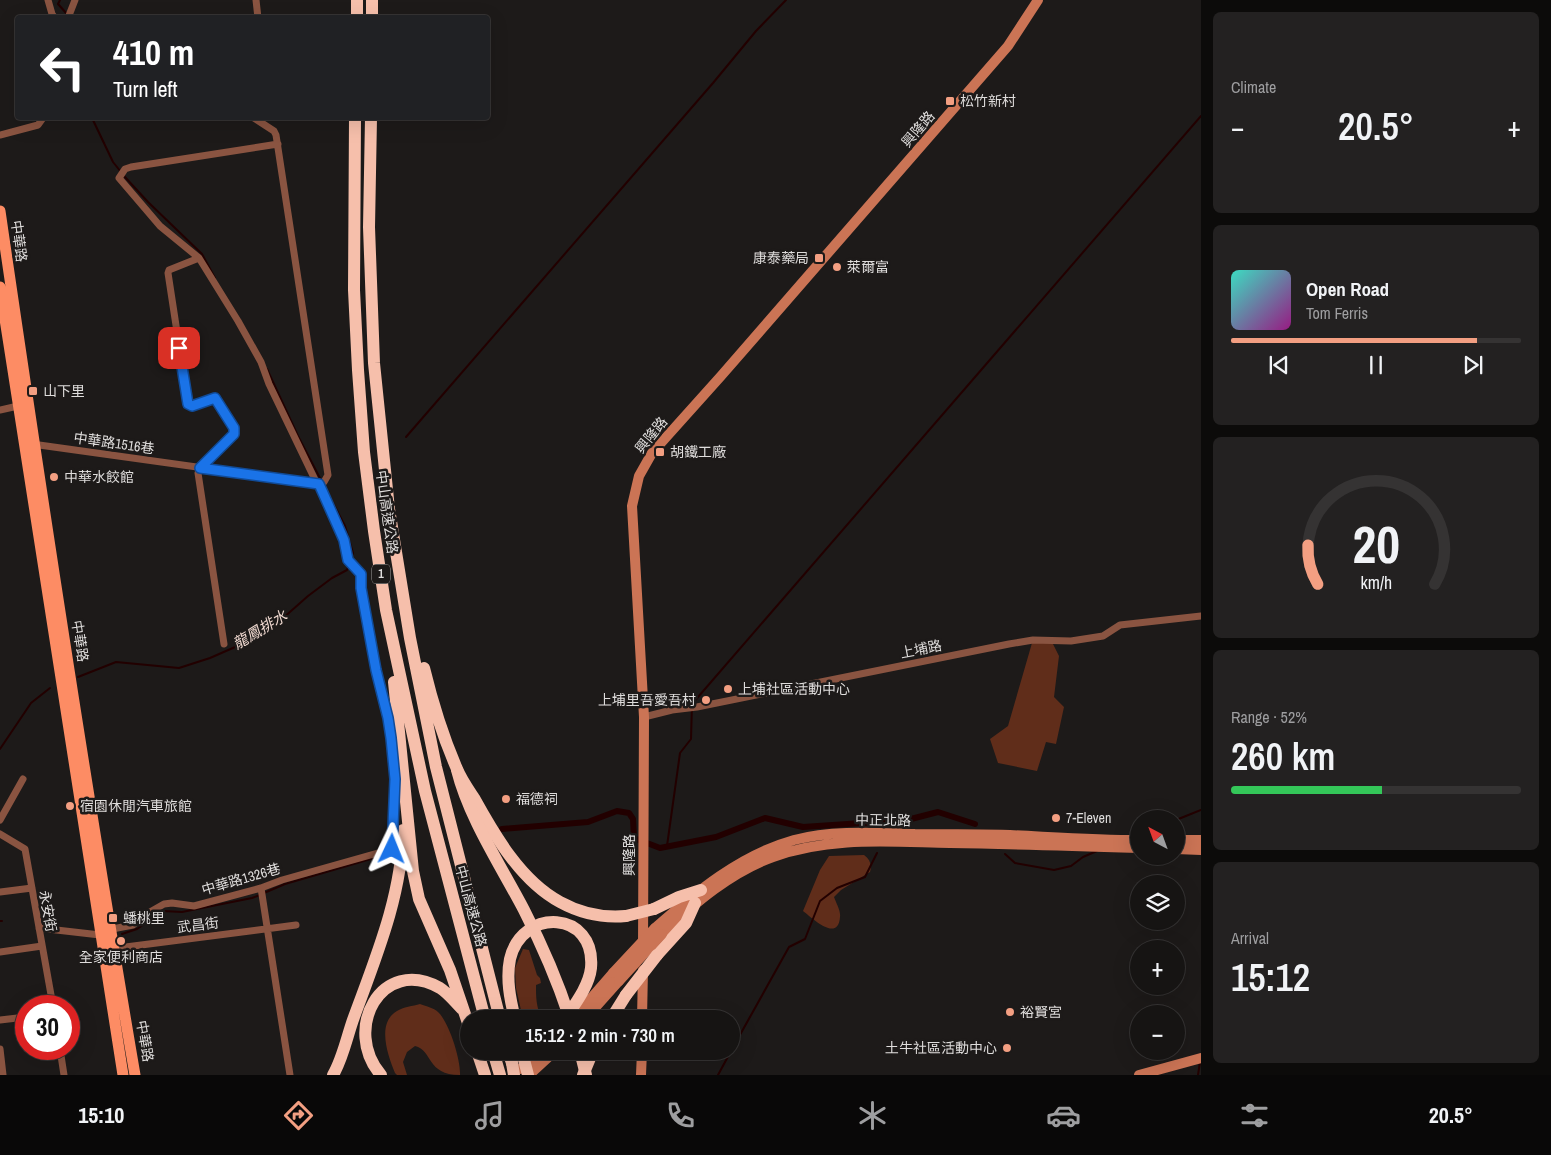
<!DOCTYPE html>
<meta charset="utf-8">
<style>
:root{--surface:#161413;--page:#232121;--text:#f1f3f6;--muted:#9e9ea0;--line:#353333;--accent:#f39f82}
body{margin:0;font-family:"Archivo Narrow","Noto Sans TC",sans-serif;background:var(--page);color:var(--text);height:100vh;display:flex;flex-direction:column;font-size:19px;white-space:nowrap}
*{box-sizing:border-box;margin:0}
p{font-size:16px;color:var(--muted)}
.icon{flex:none;width:28px;height:28px;fill:none;stroke:currentColor;stroke-width:2;stroke-linecap:round;stroke-linejoin:round}
.map{position:relative;flex:1;overflow:hidden}
.details{display:flex;flex-direction:column;gap:12px;padding:12px;background:#0c0b0a;width:350px}
.details>*{flex:none}
.hud{position:absolute;left:15px;top:15px;width:475px;height:105px;border-radius:5px;box-shadow:0 5px 20px #0002,0 0 0 1px var(--line);background:#202124;color:#fff;overflow:hidden}
.needle{width:32px;rotate:319deg}
.buttons{position:absolute;left:1130px;top:810px;display:grid;gap:10px}
.buttons a{display:grid;place-items:center;width:55px;height:55px;border-radius:50%;background:var(--surface);box-shadow:0 5px 20px #0002,0 0 0 1px var(--line);font-size:25px}
.speed{position:absolute;left:15px;top:995px;display:flex;gap:10px;font-size:25px;font-weight:700;text-align:center}
.speed>*{display:grid;place-content:center;width:65px;height:65px;border-radius:50%;background:var(--surface);box-shadow:0 5px 20px #0002,0 0 0 1px var(--line);line-height:1}
.speed .limit{border:8px solid #d22;background:#fff;color:#111}
.pin{position:absolute;display:grid;place-items:center;width:42px;height:42px;color:#fff;margin:-21px;border-radius:10px;box-shadow:0 2px 8px #0006}
.me{position:absolute;width:55px;margin:-28px;rotate:2deg;stroke-linejoin:round;filter:drop-shadow(0 0 4px #0008)}
.turn{display:flex;align-items:center;gap:18px;height:105px;padding:0 15px;font-size:22px}
.turn .icon{width:65px;height:65px;stroke-width:2.5}
.turn b{display:block;font-size:35px;line-height:42px}
.big{font-size:38px;font-weight:600;line-height:1.1}
.details .widget{flex:1;display:flex;flex-direction:column;justify-content:center;gap:8px;min-width:0;padding:0 18px;border-radius:8px;background:var(--page)}
.details .dial{align-items:center;gap:0}
.dial svg{height:130px;overflow:visible;fill:none;stroke:var(--line);stroke-width:7;stroke-linecap:round;text-anchor:middle}
.dial text{fill:var(--text);stroke:none}
.song{display:flex;align-items:center;gap:15px}
.cover{width:60px;height:60px;border-radius:8px;background:linear-gradient(135deg,hsl(170 70% 55%),hsl(310 70% 35%))}
.played{height:5px;border-radius:2px;background:linear-gradient(90deg,var(--accent) 85%,var(--line) 85%)}
.keys{display:flex;justify-content:space-around;direction:ltr}
.heat{display:flex;justify-content:space-between;align-items:center;font-size:28px;direction:ltr}
.charge{height:8px;border-radius:4px;background:linear-gradient(90deg,#34c759 52%,var(--line) 0)}
.trip{position:absolute;left:460px;top:1010px;width:280px;height:50px;border-radius:25px;background:var(--surface);box-shadow:0 5px 20px #0002,0 0 0 1px var(--line);font-weight:600;line-height:50px;text-align:center}
.menu{display:flex;height:80px;justify-content:space-around;align-items:center;background:#090808;color:var(--muted)}
.menu .icon{width:35px;height:35px}
.menu .on{color:var(--accent)}
.menu b{font-size:22px;color:var(--text)}
main{display:flex;flex:1;min-height:0}
.map>svg:first-child{display:block}
.green{fill:#602d1a}
.lines{fill:none;stroke-linecap:round;stroke-linejoin:round}
.stream{stroke:#200;stroke-width:2}
.canal{stroke:#200;stroke-width:6}
.street{stroke:#8a5441;stroke-width:7}
.secondary{stroke:#cb7455;stroke-width:10}
.primary{stroke:#fd8c64;stroke-width:11}
.highway{stroke:#f6bfab;stroke-width:12}
.secondary-bridge{stroke:#cb7455;stroke-width:10}
.highway-bridge{stroke:#f6bfab;stroke-width:12}
.route-casing{stroke:#114b97;stroke-width:12}
.route{stroke:#1a73e8;stroke-width:9}
.poi-dot{fill:#f39f82;stroke:#1d1a19;stroke-width:2}
.labels{text-anchor:middle;stroke-width:5;stroke-linejoin:round;paint-order:stroke}
.shield{fill:#1d1a19;stroke:#a5a2a2;stroke-width:1}
.shield-label{font-size:12px;font-weight:bold;fill:#dfdddc}
.poi-label{font-size:14px;fill:#dfdddc;stroke:#1d1a19;text-anchor:start}
.street-label{font-size:14px;fill:#dfdddc;stroke:#1d1a19}
.water-label{font-size:15px;font-style:italic;fill:#f1dad1;stroke:#1d1a19}
</style>
<main>
<div class="map">
<svg width="1201" height="1075" viewBox="0 0 1201 1075">
<rect width="100%" height="100%" fill="#1d1a19"/>
<!-- green -->
<path class="green" d="M1052,642L1059,656L1054,697L1064,707L1056,744L1046,742L1037,771L998,763L990,739L1008,726L1032,643Z
M864,855C870,859 872,865 870,872L841,890L834,897C836,903 841,911 840,917C838,943 812,918 803,911L820,870L829,856Z
M523,949L529,950L537,975L540,978L541,983L536,985C536,997 536,1007 542,1019H523L516,988L515,968Z
M420,1004C425,1006 434,1008 438,1012C449,1022 461,1060 460,1075C426,1075 433,1050 415,1046L407,1052L403,1062L407,1075H397L395,1073C388,1056 376,1023 397,1011C403,1007 413,1006 420,1004Z"/>
<g class="lines">
<!-- stream -->
<path class="stream" d="M60,0L58,4L67,14
M92,118L113,162L121,172
M124,176L148,202L202,254L215,278
M267,369L298,436L345,526L353,553L350,559
M406,437L713,83L756,31L786,0
M78,677L116,662L179,668L210,658L242,644L282,619L308,596L332,578L347,570L349,564
M0,749L31,703L50,688
M1176,820L1201,810
M667,846L680,753L691,739L692,704L1201,116
M1005,854L1015,863L1054,870L1071,866L1083,857L1097,851
M264,893L285,884L388,854
M0,921H2
M122,934L137,929L163,911L182,912L252,898L260,895
M731,1051L789,947L805,939L820,901L837,888L865,877L877,853
M718,1075L731,1051
M1198,1075L1200,1062"/>
<!-- canal -->
<path class="canal" d="M502,829L588,822L617,811L629,813L633,819L634,838L660,848L716,837L765,818L803,827L907,820L938,812L975,824"/>
<!-- street -->
<path class="street" d="M48,0L52,14L55,18
M256,0L258,18
M68,18L75,0
M0,135L38,125L43,118
M199,258L169,270L168,273L188,404L192,406L215,398L234,431V434L200,468
M0,410L18,406
M32,444L319,484L324,482L328,475L276,135L274,131L254,118
M200,468L198,473L224,644
M644,717L672,710L697,707L1009,644L1033,640L1071,641L1103,636L1120,625L1201,616
M0,820L23,779
M0,834L25,849L53,1006
M261,888L290,1075
M0,892L32,888
M39,928L100,935
M107,930L133,925L150,912L164,904L172,903L194,906L261,888L282,880L392,849L395,779L391,738L388,718L376,670L361,588V574L348,560L344,540L269,384L261,362L238,321L199,258L160,226L119,178L125,169L131,167L278,144
M110,949L296,925
M0,952L42,946
M0,1020L26,1017
M0,1049L3,1075
M60,1049L64,1075"/>
<!-- secondary -->
<path class="secondary" d="M1176,840H1201
M1176,849L1201,850
M655,928C696,892 740,855 794,840C834,830 875,833 915,834C947,834 978,834 1010,835C1053,837 1096,840 1139,840
M662,934C695,903 731,872 773,857C830,836 891,842 950,843C1013,844 1076,846 1139,848
M643,948L644,717L632,506L639,476L652,453L721,376L1008,46L1038,0
M573,1019L613,973
M585,1019L619,981
M642,1019L643,970
M520,1069L543,1051
M529,1075L555,1051
M641,1075L642,1051
M1139,1075L1201,1058"/>
<!-- primary -->
<path class="primary" d="M0,211C42,500 86,788 135,1075
M0,287L123,1075"/>
<!-- highway -->
<path class="highway" d="M357,18V0
M372,18V0
M355,118L354,290L358,370L364,452L374,531L386,610L425,791L485,1019
M371,118L369,227L374,363L389,509L410,638L436,767L500,1019
M424,668C432,701 443,737 457,769C461,779 468,789 474,798C495,836 521,881 560,902C580,913 604,918 626,916
M394,682L413,871L419,899L450,970L469,1026
M654,909L679,897L701,890
M657,955L686,923L695,903
M515,1019C510,999 506,979 510,959C522,907 596,910 591,968C589,986 575,1004 565,1019
M611,1019L626,995
M477,1051L485,1075
M493,1051L500,1075
M508,1051L512,1063
M333,1075C343,1058 347,1036 354,1017C376,957 402,895 403,830
M381,1075C342,1030 381,955 440,988C448,993 455,1002 462,1009
M583,1075L593,1051"/>
<!-- secondary-bridge -->
<path class="secondary-bridge" d="M613,973L655,928
M619,981L662,934"/>
<!-- highway-bridge -->
<path class="highway-bridge" d="M457,770C469,818 501,866 524,910C542,945 558,982 570,1019
M626,916L654,909
M626,995L657,955
M580,1051L586,1075
M523,1056L528,1075
M512,1063L514,1075"/>
</g>
<g class="lines">
<!-- route casing -->
<g class="route-casing">
<path id="route" d="M179,348L188,404L192,406L215,398L234,428V434L200,468L319,484L344,540L348,560L361,574V588L376,670L388,718L391,738L395,779L392,849"/>
</g>
<!-- route -->
<use href="#route" class="route"/>
</g>
<!-- markers -->
<g class="poi-dot">
<rect x="945" y="96" width="10" height="10" rx="2.5"/>
<rect x="814" y="253" width="10" height="10" rx="2.5"/>
<circle cx="837" cy="267" r="5"/>
<rect x="28" y="386" width="10" height="10" rx="2.5"/>
<rect x="655" y="447" width="10" height="10" rx="2.5"/>
<circle cx="54" cy="477" r="5"/>
<circle cx="728" cy="689" r="5"/>
<circle cx="706" cy="700" r="5"/>
<circle cx="506" cy="799" r="5"/>
<circle cx="70" cy="806" r="5"/>
<circle cx="1056" cy="818" r="5"/>
<rect x="108" y="913" width="10" height="10" rx="2.5"/>
<circle cx="121" cy="941" r="5"/>
<circle cx="1010" cy="1012" r="5"/>
<circle cx="1007" cy="1048" r="5"/>
</g>
<g class="labels">
<!-- shield labels -->
<rect class="shield" x="372" y="564.5" width="18" height="19" rx="4"/>
<g class="shield-label">
<text x="381" y="578">1</text>
</g>
<!-- poi labels -->
<g class="poi-label">
<text x="960" y="106">松竹新村</text>
<text x="809" y="263" text-anchor="end">康泰藥局</text>
<text x="847" y="272">萊爾富</text>
<text x="43" y="396">山下里</text>
<text x="670" y="457">胡鐵工廠</text>
<text x="64" y="482">中華水餃館</text>
<text x="738" y="694">上埔社區活動中心</text>
<text x="696" y="705" text-anchor="end">上埔里吾愛吾村</text>
<text x="516" y="804">福德祠</text>
<text x="80" y="811">宿園休閒汽車旅館</text>
<text x="1066" y="823">7-Eleven</text>
<text x="123" y="923">蟠桃里</text>
<text x="121" y="962" text-anchor="middle">全家便利商店</text>
<text x="1020" y="1017">裕賢宮</text>
<text x="997" y="1053" text-anchor="end">土牛社區活動中心</text>
</g>
<!-- street labels -->
<g class="street-label">
<text transform="translate(918 129) rotate(-49)" y="5">興隆路</text>
<text transform="translate(19 241) rotate(82)" y="5">中華路</text>
<text transform="translate(651 435) rotate(-51)" y="5">興隆路</text>
<text transform="translate(114 443) rotate(8)" y="5">中華路1516巷</text>
<text transform="translate(387 512) rotate(82)" y="5">中山高速公路</text>
<text transform="translate(80 641) rotate(81)" y="5">中華路</text>
<text transform="translate(921 649) rotate(-11)" y="5">上埔路</text>
<text transform="translate(883 820) rotate(1)" y="5">中正北路</text>
<text transform="translate(629 855) rotate(-90)" y="5">興隆路</text>
<text transform="translate(241 879) rotate(-16)" y="5">中華路1326巷</text>
<text transform="translate(471 906) rotate(75)" y="5">中山高速公路</text>
<text transform="translate(48 911) rotate(80)" y="5">永安街</text>
<text transform="translate(198 925) rotate(-7)" y="5">武昌街</text>
<text transform="translate(145 1041) rotate(80)" y="5">中華路</text>
</g>
<!-- water labels -->
<g class="water-label">
<text transform="translate(260 630) rotate(-31)" y="5">龍鳳排水</text>
</g>
</g>
</svg>
<div class="buttons">
<a><svg class="needle" viewBox="-14 -14 28 28"><path d="M0-13l5 13h-10z" fill="#e53935"/><path d="M0 13l5-13h-10z" fill="#9e9ea0"/></svg></a>
<a><svg class="icon" aria-label="layers" viewBox="0 0 24 24"><path d="M12 4l9 5-9 5-9-5zM3 14l9 5 9-5"/></svg></a>
<a>+</a>
<a>−</a>
</div>
<div class="speed"><div class="limit">30</div></div>
<div class="pin" style="left:179px;top:348px;background:#d93025"><svg class="icon" aria-label="arrive" viewBox="0 0 24 24"><path d="M6 21V4h12l-3 4 3 4H6"/></svg></div>
<svg class="me" style="left:392px;top:849px" viewBox="-20 -20 40 40"><path d="M0-17L14 15 0 8-14 15z" fill="#1a73e8" stroke="#fff" stroke-width="4"/></svg>
<div class="trip">15:12 · 2 min · 730 m</div>
<div class="hud">
<div class="turn"><svg class="icon" aria-label="left" viewBox="0 0 24 24"><path d="M17 20v-9H6M10 6l-5 5 5 5"/></svg><div><b>410 m</b>Turn left</div></div>
</div>
</div>
<section class="details">
<div class="widget"><p>Climate</p>
<div class="heat"><a>−</a><b class="big">20.5°</b><a>+</a></div>
</div>
<div class="widget">
<div class="song"><i class="cover"></i><div><b>Open Road</b><p>Tom Ferris</p></div></div>
<div class="played"></div>
<div class="keys"><svg class="icon" aria-label="previous" viewBox="0 0 24 24"><path d="M18 5L8 12l10 7zM5 5v14"/></svg><svg class="icon" aria-label="pause" viewBox="0 0 24 24"><path d="M8 5v14M16 5v14"/></svg><svg class="icon" aria-label="next" viewBox="0 0 24 24"><path d="M6 5l10 7-10 7zM19 5v14"/></svg></div>
</div>
<div class="widget dial"><svg viewBox="0 0 100 80">
<path d="M14 69A42 42 0 1 1 86 69"/>
<path d="M14 69A42 42 0 0 1 8 45" stroke="#f39f82"/>
<text x="50" y="56" font-size="32" font-weight="700">20</text>
<text x="50" y="72" font-size="11">km/h</text>
</svg></div>
<div class="widget"><p>Range · 52%</p><b class="big">260 km</b><div class="charge"></div></div>
<div class="widget"><p>Arrival</p><b class="big">15:12</b></div>
</section>
</main>
<nav class="menu">
<b>15:10</b>
<svg class="icon on" aria-label="directions" viewBox="0 0 24 24"><path d="M12 3l9 9-9 9-9-9zM9 14v-3h6M13 9l2 2-2 2"/></svg>
<svg class="icon" aria-label="music" viewBox="0 0 24 24"><path d="M9 18V5l10-2v13"/><circle cx="6" cy="18" r="3"/><circle cx="16" cy="16" r="3"/></svg>
<svg class="icon" aria-label="phone" viewBox="0 0 24 24"><path d="M5 4h4l2 5-3 2q2 4 5 5l2-3 5 2v4C11 20 4 13 5 4z"/></svg>
<svg class="icon" aria-label="climate" viewBox="0 0 24 24"><path d="M12 3v18M4 7l16 10M4 17L20 7"/></svg>
<svg class="icon" aria-label="car" viewBox="0 0 24 24"><path d="M5 17H2v-5l4-1 3-4h7l3 4 3 1v5h-3M9 17h6M6 11h13"/><circle cx="7" cy="17" r="2"/><circle cx="17" cy="17" r="2"/></svg>
<svg class="icon" aria-label="filters" viewBox="0 0 24 24"><path d="M4 7h16M4 17h16"/><circle cx="9" cy="7" r="2"/><circle cx="15" cy="17" r="2"/></svg>
<b>20.5°</b>
</nav>
